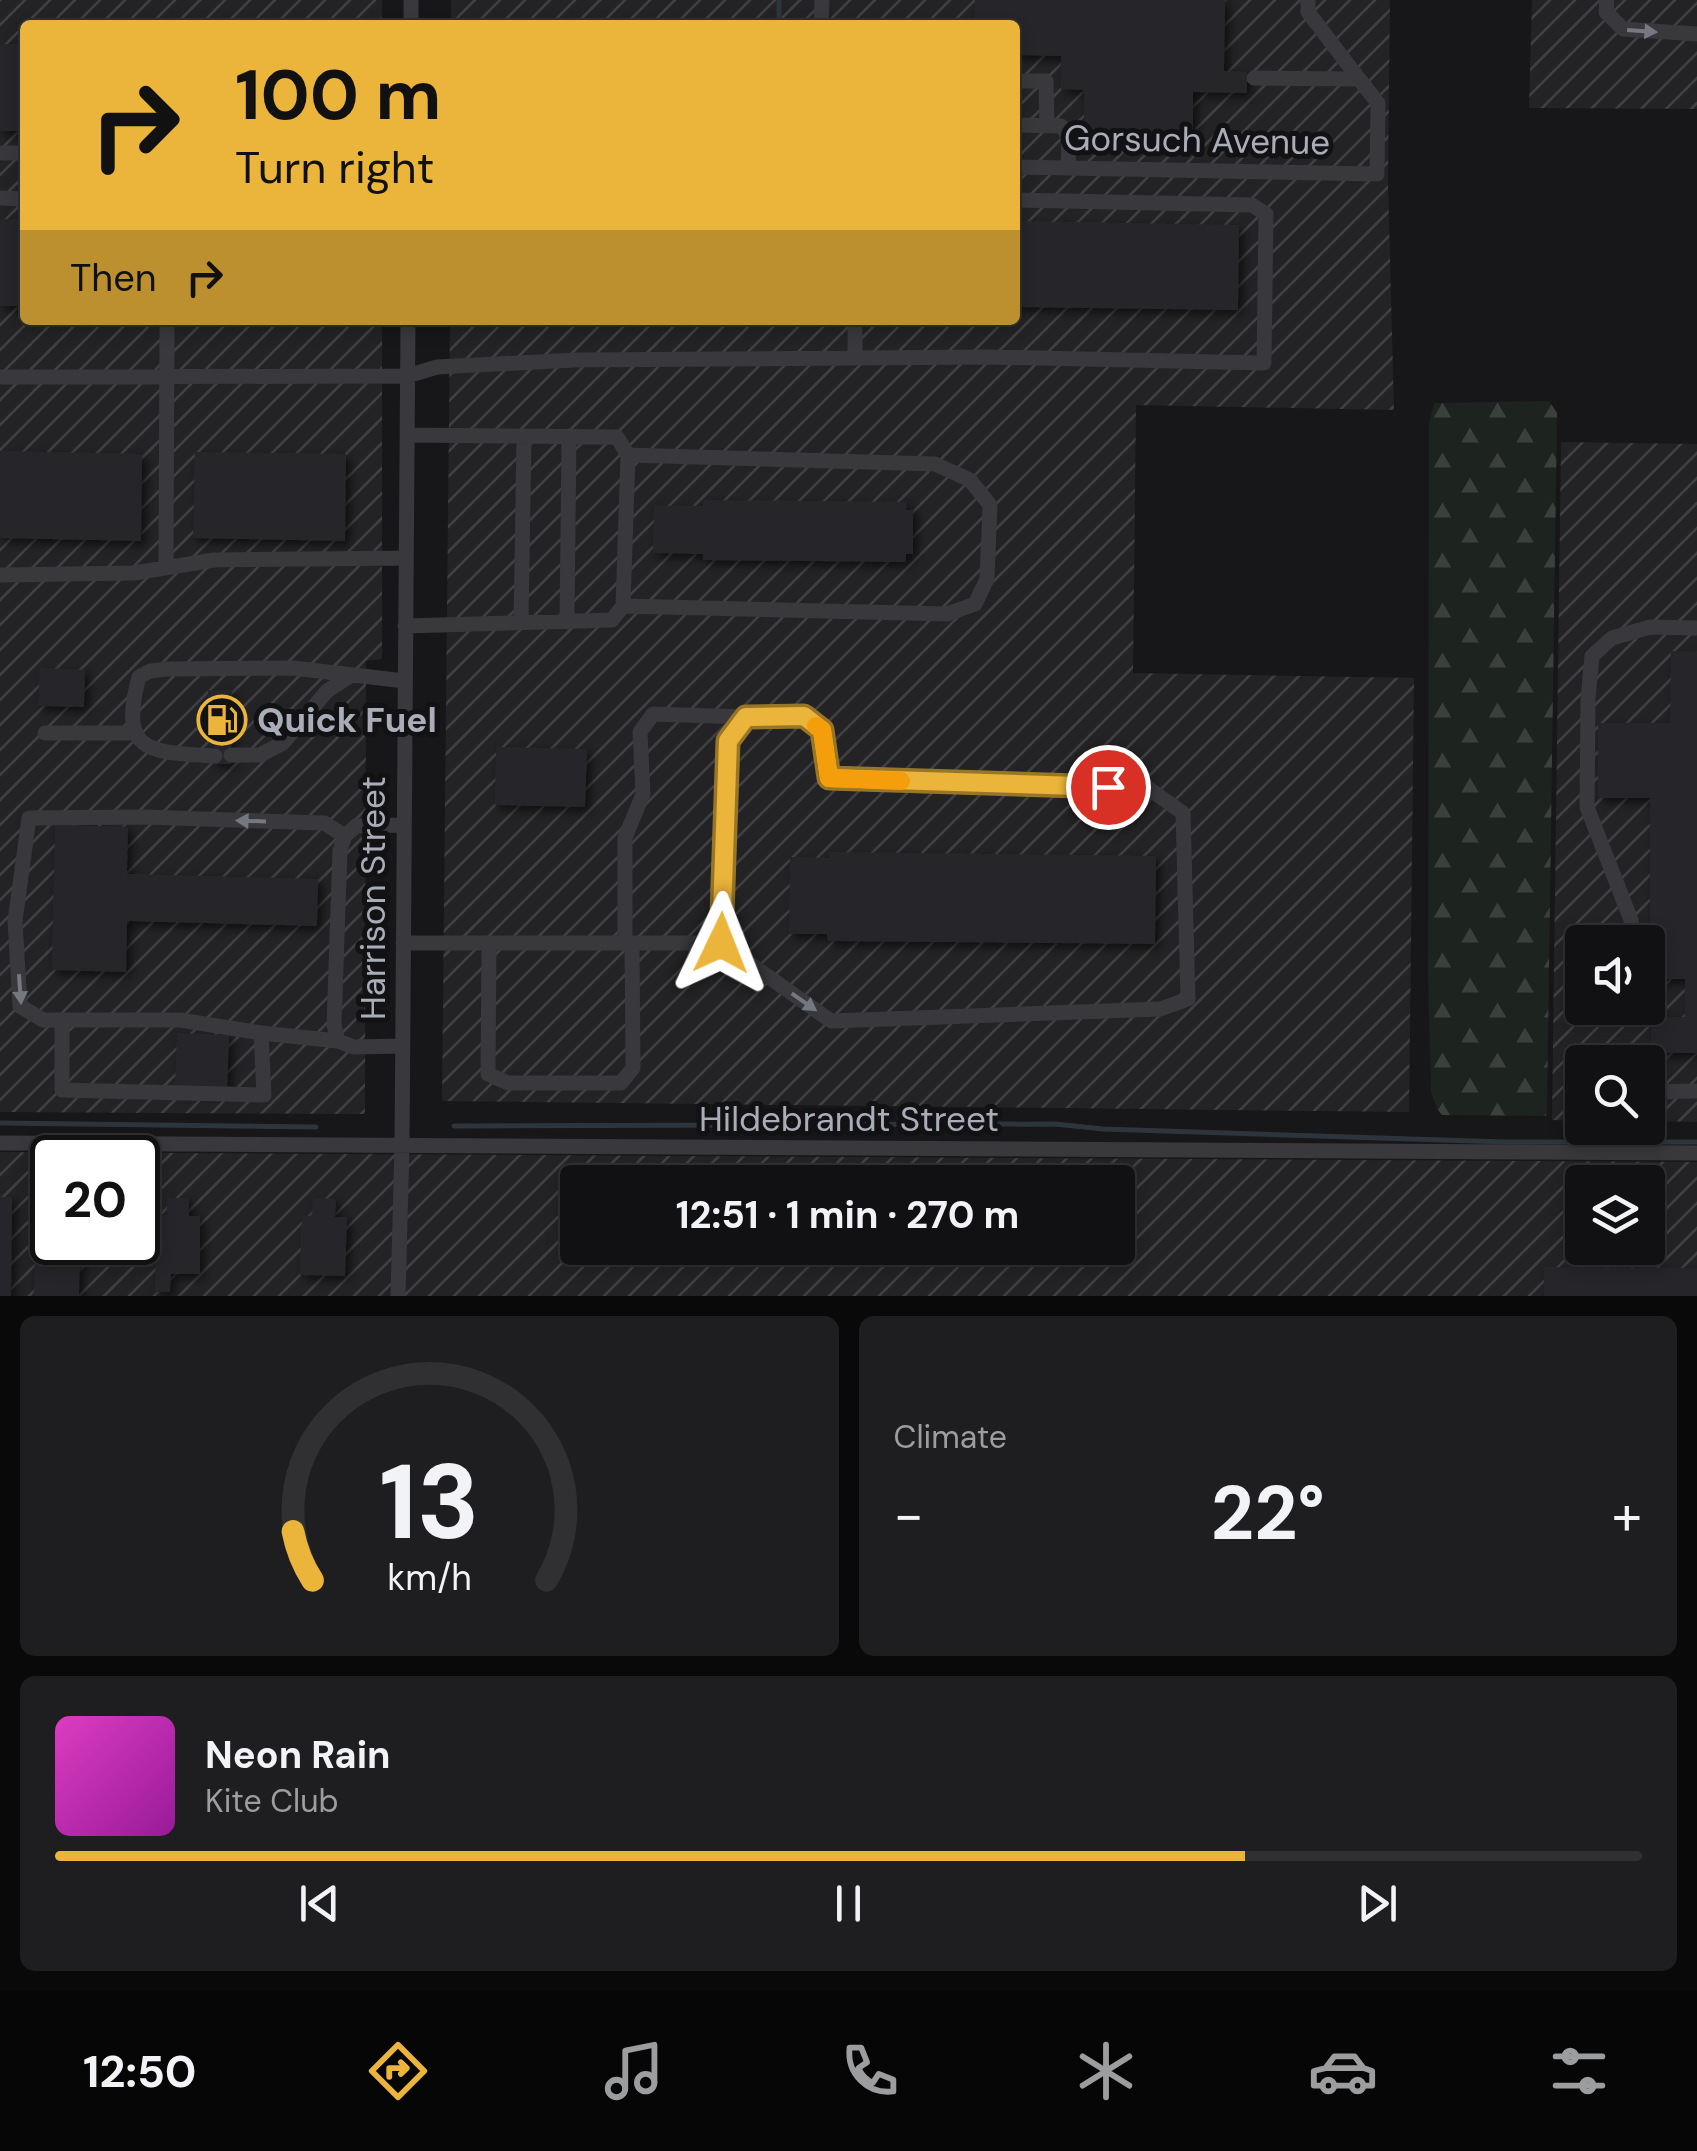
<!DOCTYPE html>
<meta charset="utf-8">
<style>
:root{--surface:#111012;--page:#1e1e20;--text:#f1f3f6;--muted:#9c9d9f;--line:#303032;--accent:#ebb53b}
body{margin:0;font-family:"DM Sans",sans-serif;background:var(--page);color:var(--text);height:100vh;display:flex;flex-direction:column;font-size:38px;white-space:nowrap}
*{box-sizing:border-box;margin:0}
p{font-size:32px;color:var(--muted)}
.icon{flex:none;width:55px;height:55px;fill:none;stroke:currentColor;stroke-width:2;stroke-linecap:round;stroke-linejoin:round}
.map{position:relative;height:1296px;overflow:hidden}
.side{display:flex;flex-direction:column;gap:20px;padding:20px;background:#09090a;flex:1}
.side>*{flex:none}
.banner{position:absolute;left:20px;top:20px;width:1000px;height:305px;border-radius:10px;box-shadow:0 5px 15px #0003,0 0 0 2px var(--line);background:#ebb53b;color:#111;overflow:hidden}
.fabs{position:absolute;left:1565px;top:925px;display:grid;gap:20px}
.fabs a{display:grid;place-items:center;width:100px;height:100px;border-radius:10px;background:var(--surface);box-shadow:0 5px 15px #0003,0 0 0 2px var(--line);font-size:50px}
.speed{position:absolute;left:30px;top:1135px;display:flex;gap:20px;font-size:50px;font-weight:700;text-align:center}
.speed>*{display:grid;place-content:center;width:130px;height:130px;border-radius:50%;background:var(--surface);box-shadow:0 5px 15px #0003,0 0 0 2px var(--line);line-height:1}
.speed .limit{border:5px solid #111;border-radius:15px;background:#fff;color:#111}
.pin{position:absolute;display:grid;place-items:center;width:85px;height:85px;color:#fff;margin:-42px;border:5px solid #fff;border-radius:50%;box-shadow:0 2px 10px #0007}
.me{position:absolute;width:110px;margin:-55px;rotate:2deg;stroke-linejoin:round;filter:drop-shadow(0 0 8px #0008)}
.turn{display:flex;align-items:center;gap:35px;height:210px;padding:0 50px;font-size:45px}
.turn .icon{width:130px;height:130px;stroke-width:2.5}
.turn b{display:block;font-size:70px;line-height:85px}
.then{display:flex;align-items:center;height:95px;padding:0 50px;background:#0003;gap:20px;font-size:38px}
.big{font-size:75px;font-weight:700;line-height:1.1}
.side .widget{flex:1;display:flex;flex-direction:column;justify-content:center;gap:15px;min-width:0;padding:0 35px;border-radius:15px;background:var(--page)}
.side .dial{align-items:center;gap:0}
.dial svg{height:260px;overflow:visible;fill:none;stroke:var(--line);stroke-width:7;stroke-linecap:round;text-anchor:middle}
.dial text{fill:var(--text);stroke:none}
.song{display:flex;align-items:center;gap:30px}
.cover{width:120px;height:120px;border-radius:15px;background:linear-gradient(135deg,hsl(310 70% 55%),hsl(300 70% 35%))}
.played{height:10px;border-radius:5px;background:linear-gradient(90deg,var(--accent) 75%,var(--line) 75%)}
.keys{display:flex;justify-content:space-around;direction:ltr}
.heat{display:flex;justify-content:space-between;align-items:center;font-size:55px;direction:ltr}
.side .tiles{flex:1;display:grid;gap:20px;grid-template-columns:1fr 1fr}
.widget:last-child{grid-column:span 2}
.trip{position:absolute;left:560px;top:1165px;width:575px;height:100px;border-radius:10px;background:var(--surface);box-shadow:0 5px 15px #0003,0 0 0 2px var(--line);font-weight:700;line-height:100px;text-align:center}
.dock{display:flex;height:160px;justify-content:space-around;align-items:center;background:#070607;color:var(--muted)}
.dock .icon{width:70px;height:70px}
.dock .selected{color:var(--accent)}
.dock b{font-size:45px;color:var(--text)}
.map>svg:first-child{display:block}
.industrial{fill:url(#industrial-furrows);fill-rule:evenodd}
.forest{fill:url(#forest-firs)}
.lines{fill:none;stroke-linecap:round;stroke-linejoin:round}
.stream{stroke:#2d353c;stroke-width:5}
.building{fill:#272729;filter:url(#shadow)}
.minor{stroke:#38383d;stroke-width:15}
.oneway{fill:#767881}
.route-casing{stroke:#997626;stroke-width:25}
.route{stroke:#ebb53b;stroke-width:18}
.slow{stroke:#f59e0b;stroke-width:18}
.labels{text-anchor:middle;stroke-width:10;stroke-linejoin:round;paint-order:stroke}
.street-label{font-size:35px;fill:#a9adb8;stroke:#121113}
.poi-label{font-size:35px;font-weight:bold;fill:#a9adb8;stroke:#121113;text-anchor:start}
</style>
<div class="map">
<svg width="1697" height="1296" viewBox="0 0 1697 1296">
<defs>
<pattern id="industrial-furrows" width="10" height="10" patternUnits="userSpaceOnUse" patternTransform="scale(2.5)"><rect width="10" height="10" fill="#232325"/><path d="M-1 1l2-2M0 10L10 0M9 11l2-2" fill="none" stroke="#404043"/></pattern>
<pattern id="forest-firs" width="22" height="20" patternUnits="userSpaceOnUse" patternTransform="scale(2.5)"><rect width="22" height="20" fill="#1d231e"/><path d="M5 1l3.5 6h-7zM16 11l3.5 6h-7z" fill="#3b403d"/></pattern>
<filter id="shadow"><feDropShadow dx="4.5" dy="4.5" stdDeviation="5" flood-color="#0009"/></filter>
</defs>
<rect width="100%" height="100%" fill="#171618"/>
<!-- industrial -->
<path class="industrial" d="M0,0H382V25H25V320H382V659L366,661L365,1114L0,1112Z
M451,0H1390L1388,183L1394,410L1136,405L1133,673L1414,678L1409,1112L442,1101L450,320H1015V25H451Z
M1532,0H1697V109L1529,108Z
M1561,442L1697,444V1122L1648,1121V1062H1582V1121L1552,1120ZM1582,942H1648V1008H1582Z
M0,1152L1697,1162V1296H0ZM52,1158H138V1242H52ZM578,1182H1118V1248H578ZM1582,1182H1648V1248H1582Z"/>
<!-- forest -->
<path class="forest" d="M1549,401L1557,413L1547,1107L1546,1116L1442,1115L1437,1109L1431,1091L1428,977L1429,423L1434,403Z"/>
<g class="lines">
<!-- stream -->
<path class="stream" d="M779,25V0
M0,1123L316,1127
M454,1126L1055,1124L1103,1129L1505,1142H1697"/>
</g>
<!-- building -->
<path class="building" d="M975,0H1225L1224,71L1247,72V93L1193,92V140L1084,139V90L1061,89V56L1015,55V25H974Z
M0,44H25V131H0Z
M0,219H25V306H0Z
M1015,221L1239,225L1238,310L1015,307Z
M0,451L142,454L141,541L0,538Z
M195,452L346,454L345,541L193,538Z
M703,500L907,502L906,510H913V554H906V562L703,560V554L653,553L654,506H703Z
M1671,651L1697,652V1053H1651V1017H1685V979H1650V798H1598V723H1670Z
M40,668L85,670L84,707L38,706Z
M208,690H232L231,764H214L215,715H208Z
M496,747L587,749L585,807L495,805Z
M55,825L128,827L127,874L318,879L317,926L127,921L126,972L52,970Z
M829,852L1156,856L1155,944L828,941L827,934H789L790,857L830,858Z
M177,1033L229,1035L227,1092L175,1090Z
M37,1196L52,1197V1242H80L79,1296H34Z
M0,1197H12L11,1296H0Z
M167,1198H189V1216H200V1274H171L170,1292H155L156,1215H167Z
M313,1198L336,1199L335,1217H347L345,1276L300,1275L302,1216H312Z
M1544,1267L1697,1268V1296H1544Z"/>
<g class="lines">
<!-- minor -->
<path class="minor" d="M1308,0V12L1359,79
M1607,0L1606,12L1623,29L1697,34
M411,25V0
M821,25L822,0
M1015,81H1046L1047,125
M1015,125L1061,126C1072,136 1068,155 1068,168
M0,153H25
M1015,167L1377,174L1378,103L1359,79L1254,78
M0,198L25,199
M855,358V320
M0,377L407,376L437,367L575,360L989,357L1264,363L1266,214L1252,205L1015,200
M166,568L167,320
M0,575L134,573L214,560L406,558
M623,606L947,614L975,604L987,579L990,505L970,480L935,464L628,455
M567,622L569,436
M521,623L524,436
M405,626L612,620L623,606L628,455L617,437L407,435
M45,733H134
M231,755H260L283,743L327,691L350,676
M215,756C150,752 118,754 139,677L150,671L168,669L293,668L405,681
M1634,942L1631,920L1587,807L1588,699L1592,656L1612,638L1650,627L1697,628
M403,943H721L831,1021L1160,1009L1188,999L1183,813L1148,788L829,778L822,731L804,717H746L728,741L721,943
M489,944L488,1074L508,1083H621L633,1068L632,943
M625,944V838L643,794L640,732L653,714L746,717
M62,1020V1090L264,1095L261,1033L338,1041
M261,1033L180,1020H43L20,1006L15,921L29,818L144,817L324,823L345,836
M402,1046L354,1047L338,1041L334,1025L340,850L345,836L356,826L404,825
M1648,1092L1697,1091
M0,1143L1697,1153
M398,1296L402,1146L408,320"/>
</g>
<!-- one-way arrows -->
<defs><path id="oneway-solid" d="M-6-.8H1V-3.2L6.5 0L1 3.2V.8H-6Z" transform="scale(2.5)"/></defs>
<g class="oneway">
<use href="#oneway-solid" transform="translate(1642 31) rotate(4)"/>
<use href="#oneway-solid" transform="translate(251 821) rotate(-178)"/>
<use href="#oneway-solid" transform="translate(20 989) rotate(86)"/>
<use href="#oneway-solid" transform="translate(804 1002) rotate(35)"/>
</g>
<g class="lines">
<!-- route casing -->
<g class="route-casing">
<path id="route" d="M721,943L728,741L746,717L804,716L822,730L829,778L1108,787"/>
</g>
<!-- route -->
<use href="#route" class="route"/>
<!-- slow -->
<path class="slow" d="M816,726L822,730L829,778L901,781"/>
</g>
<!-- icons -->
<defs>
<g id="fuel-ring" transform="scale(2.5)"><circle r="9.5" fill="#121113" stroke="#ebb53b" stroke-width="1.5"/><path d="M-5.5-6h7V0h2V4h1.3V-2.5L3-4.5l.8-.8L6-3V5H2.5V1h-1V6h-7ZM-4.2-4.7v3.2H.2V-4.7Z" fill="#ebb53b"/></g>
</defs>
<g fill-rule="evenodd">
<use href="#fuel-ring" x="222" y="720"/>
</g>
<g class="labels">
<!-- street labels -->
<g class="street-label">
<text transform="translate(1197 140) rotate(1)" y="12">Gorsuch Avenue</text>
<text transform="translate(373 898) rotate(-90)" y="12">Harrison Street</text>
<text x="849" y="1131">Hildebrandt Street</text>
</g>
<!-- poi labels -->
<g class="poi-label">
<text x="257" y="732">Quick Fuel</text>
</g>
</g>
</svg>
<div class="fabs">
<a><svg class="icon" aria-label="sound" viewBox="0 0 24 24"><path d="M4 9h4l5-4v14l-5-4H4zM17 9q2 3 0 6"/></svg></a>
<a><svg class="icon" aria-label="search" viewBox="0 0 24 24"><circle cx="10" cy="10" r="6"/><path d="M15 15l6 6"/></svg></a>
<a><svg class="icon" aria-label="layers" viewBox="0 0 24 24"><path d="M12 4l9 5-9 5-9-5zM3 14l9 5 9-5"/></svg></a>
</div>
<div class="speed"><div class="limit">20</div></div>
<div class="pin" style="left:1108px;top:787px;background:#d93025"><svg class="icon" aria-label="arrive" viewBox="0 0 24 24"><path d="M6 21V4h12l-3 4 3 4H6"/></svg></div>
<svg class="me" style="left:721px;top:943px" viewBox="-20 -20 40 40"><path d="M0-17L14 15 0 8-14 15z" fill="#ebb53b" stroke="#fff" stroke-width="4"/></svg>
<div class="trip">12:51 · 1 min · 270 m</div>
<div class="banner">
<div class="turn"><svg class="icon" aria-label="right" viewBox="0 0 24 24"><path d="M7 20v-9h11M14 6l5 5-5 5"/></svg><div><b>100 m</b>Turn right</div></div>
<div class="then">Then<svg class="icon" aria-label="right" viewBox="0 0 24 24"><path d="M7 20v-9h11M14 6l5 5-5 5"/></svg></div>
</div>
</div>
<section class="side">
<div class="tiles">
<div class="widget dial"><svg viewBox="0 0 100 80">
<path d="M14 69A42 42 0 1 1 86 69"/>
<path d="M14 69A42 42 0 0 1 8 54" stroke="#ebb53b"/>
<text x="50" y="56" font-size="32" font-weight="700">13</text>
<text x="50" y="72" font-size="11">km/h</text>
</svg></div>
<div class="widget"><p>Climate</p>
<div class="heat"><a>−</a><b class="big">22°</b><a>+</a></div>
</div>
<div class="widget">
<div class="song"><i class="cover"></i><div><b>Neon Rain</b><p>Kite Club</p></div></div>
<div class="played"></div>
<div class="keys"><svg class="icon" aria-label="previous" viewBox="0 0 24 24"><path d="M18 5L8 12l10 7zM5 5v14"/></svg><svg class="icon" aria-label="pause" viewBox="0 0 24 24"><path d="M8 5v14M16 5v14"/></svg><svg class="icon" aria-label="next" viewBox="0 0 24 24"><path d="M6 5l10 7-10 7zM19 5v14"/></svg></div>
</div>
</div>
</section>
<nav class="dock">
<b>12:50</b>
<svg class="icon selected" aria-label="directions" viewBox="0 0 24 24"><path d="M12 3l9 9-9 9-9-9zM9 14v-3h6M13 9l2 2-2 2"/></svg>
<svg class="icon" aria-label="music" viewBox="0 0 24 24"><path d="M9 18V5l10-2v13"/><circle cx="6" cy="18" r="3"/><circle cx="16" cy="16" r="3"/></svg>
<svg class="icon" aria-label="phone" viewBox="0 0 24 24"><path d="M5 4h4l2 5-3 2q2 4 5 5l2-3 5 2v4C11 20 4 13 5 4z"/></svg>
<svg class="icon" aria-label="climate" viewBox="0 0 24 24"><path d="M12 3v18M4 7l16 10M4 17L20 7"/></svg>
<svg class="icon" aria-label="car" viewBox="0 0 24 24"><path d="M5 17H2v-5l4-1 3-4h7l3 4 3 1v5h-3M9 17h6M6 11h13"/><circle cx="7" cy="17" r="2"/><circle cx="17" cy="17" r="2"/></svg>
<svg class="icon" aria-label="filters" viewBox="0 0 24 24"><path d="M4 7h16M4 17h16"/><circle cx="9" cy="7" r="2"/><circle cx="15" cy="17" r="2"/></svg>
</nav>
